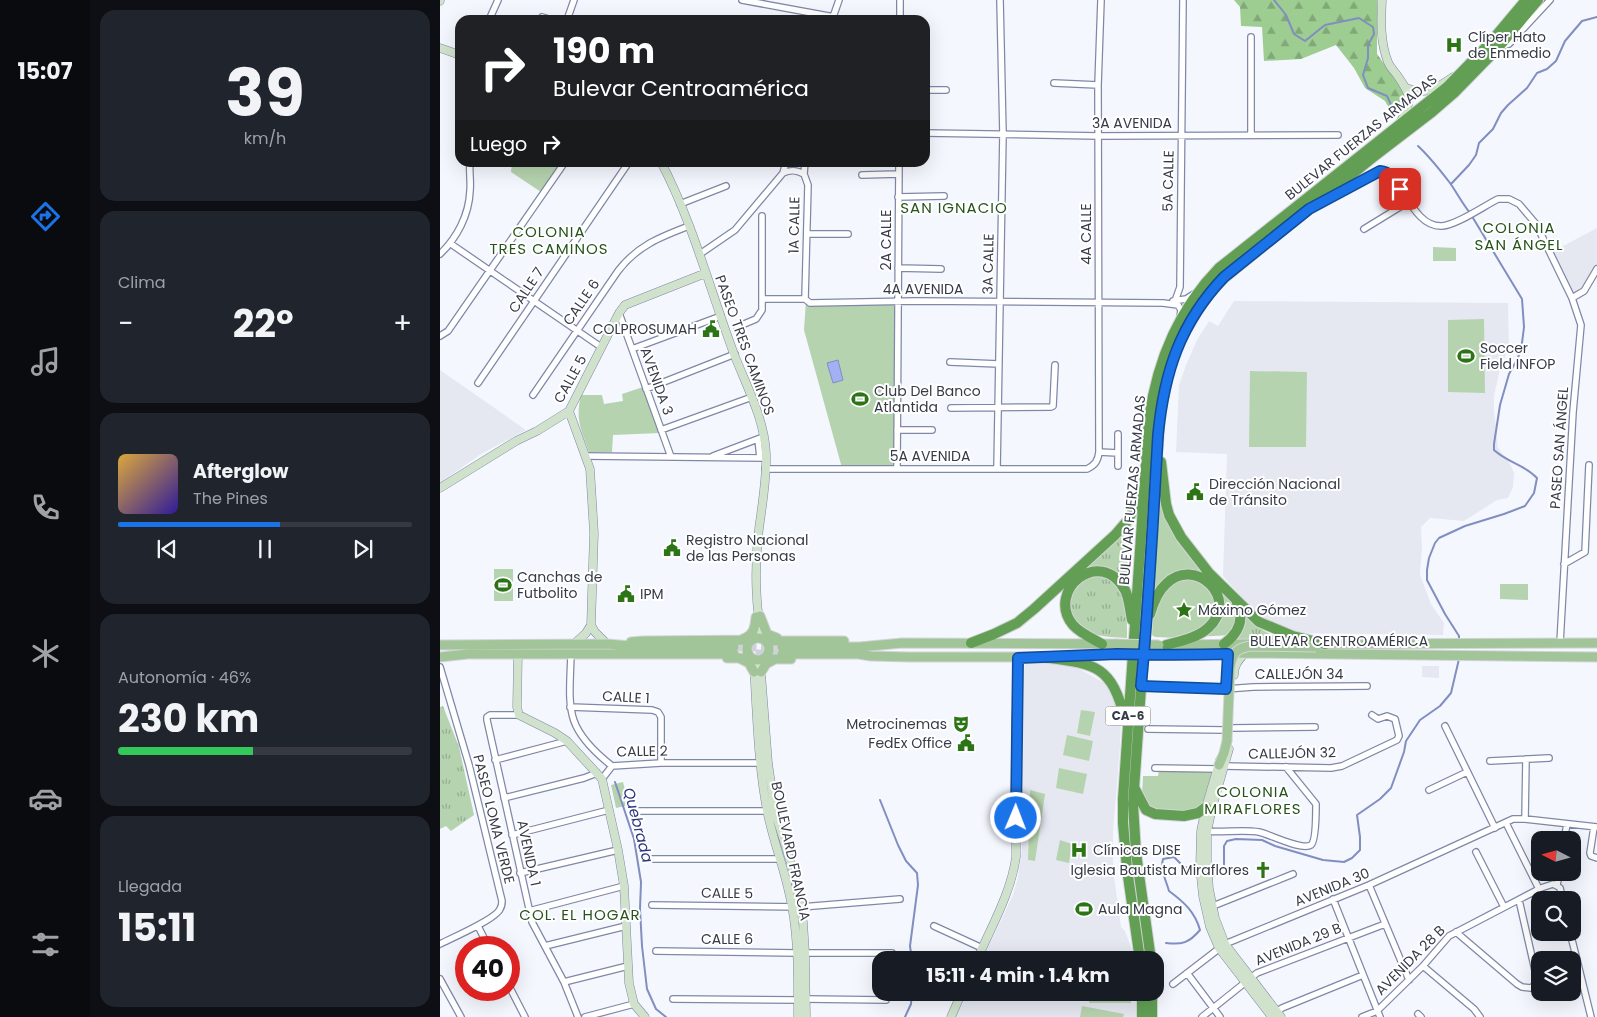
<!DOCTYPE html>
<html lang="es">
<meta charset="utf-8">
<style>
:root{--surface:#171b24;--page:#20242c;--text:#f1f3f6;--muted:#9ea1a6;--line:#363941;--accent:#1a73e8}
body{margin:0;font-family:Poppins,sans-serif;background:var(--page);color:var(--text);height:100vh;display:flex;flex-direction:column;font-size:19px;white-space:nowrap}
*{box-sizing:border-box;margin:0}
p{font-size:16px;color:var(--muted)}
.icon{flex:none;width:28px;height:28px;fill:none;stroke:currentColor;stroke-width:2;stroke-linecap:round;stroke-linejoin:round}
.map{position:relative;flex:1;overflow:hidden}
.details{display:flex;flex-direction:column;gap:10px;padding:10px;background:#0d0f14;width:350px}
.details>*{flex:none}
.hud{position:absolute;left:15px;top:15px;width:475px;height:152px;border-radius:15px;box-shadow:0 5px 20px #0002;background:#202124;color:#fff;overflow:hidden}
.needle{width:32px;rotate:276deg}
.controls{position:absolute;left:1091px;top:831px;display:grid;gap:10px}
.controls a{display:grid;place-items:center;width:50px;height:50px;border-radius:10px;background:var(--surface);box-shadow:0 5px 20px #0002;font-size:25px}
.speed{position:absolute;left:15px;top:936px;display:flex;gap:10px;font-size:25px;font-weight:700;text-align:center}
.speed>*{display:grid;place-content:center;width:65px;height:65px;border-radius:50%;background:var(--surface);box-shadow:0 5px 20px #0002;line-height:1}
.speed .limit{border:8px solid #d22;background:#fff;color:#111}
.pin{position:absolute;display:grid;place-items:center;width:42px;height:42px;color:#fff;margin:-21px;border-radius:10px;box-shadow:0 2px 8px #0006}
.me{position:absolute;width:55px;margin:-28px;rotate:1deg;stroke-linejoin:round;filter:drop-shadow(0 0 4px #0008)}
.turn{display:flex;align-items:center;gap:18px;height:105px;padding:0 15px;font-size:22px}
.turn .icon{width:65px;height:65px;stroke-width:2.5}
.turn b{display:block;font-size:35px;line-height:42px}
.then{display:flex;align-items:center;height:48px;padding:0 15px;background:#0003;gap:10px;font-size:19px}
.big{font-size:38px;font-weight:700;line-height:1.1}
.details .card{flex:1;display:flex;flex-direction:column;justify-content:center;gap:8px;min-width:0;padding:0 18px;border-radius:15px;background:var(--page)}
.details .dial{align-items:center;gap:0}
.dial b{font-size:65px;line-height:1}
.song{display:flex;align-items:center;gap:15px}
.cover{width:60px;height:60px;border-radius:8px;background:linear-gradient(135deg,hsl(40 70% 55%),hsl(250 70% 35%))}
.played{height:5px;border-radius:2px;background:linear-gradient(90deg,var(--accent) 55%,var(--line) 55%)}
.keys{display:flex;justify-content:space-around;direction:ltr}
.heat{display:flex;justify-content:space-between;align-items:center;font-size:28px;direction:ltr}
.charge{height:8px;border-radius:4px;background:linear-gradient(90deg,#34c759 46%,var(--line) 0)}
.trip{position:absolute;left:432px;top:951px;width:292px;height:50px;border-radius:15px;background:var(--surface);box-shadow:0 5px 20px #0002;font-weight:700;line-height:50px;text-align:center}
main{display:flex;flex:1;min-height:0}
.menu{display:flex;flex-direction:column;width:90px;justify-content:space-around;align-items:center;background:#090b0e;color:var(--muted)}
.menu .icon{width:35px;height:35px}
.menu .current{color:var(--accent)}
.menu b{font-size:22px;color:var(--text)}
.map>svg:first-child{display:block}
.built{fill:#e5e8f0}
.grass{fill:url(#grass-tufts)}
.forest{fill:url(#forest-firs)}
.green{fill:#b6d3af}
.water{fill:#a1b1f3;stroke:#818ec0}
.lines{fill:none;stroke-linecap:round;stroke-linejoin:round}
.stream{stroke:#818ec0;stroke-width:2}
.primary-tunnel{stroke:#cfd1da;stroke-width:9;stroke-dasharray:9 4.5;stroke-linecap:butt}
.street-casing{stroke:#7f88a7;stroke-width:8}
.secondary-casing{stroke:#7f88a7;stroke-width:9}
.primary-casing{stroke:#d3d4d7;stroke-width:11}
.highway-casing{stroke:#d3d4d7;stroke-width:12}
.street{stroke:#fff;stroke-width:5.5}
.secondary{stroke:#d0e2cc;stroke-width:8}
.primary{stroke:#a1c598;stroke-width:9}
.highway{stroke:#629f54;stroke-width:10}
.primary-bridge-casing{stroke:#d3d4d7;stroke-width:11;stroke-linecap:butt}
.primary-bridge{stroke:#a1c598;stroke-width:9}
.route-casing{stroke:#114b97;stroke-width:12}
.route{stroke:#1a73e8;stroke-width:9}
.labels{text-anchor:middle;stroke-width:4;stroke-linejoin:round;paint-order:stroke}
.shield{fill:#fff;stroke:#73767f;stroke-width:1}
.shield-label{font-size:12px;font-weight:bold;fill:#373b48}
.poi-label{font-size:14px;fill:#373b48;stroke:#fff;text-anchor:start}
.street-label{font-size:14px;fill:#373b48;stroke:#fff}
.neighbourhood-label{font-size:15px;letter-spacing:1px;fill:#27541b;stroke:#fff}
.water-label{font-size:15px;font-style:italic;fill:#2d3581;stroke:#fff}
</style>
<main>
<nav class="menu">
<b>15:07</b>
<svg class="icon current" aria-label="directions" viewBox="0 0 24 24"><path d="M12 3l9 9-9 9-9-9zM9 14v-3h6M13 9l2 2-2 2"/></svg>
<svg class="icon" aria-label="music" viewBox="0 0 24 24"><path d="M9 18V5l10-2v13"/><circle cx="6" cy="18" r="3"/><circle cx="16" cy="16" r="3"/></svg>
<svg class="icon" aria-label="phone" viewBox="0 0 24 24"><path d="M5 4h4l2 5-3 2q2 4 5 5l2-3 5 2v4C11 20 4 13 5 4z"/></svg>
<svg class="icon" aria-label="climate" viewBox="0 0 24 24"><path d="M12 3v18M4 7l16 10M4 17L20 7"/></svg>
<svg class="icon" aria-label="car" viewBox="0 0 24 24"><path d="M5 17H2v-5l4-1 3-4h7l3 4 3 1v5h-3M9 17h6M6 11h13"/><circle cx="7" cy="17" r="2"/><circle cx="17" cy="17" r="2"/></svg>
<svg class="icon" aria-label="filters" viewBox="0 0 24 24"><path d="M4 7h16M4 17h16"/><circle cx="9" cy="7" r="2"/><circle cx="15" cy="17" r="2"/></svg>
</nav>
<section class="details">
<div class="card dial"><b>39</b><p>km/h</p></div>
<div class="card"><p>Clima</p>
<div class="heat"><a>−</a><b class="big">22°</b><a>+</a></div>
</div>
<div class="card">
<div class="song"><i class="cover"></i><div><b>Afterglow</b><p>The Pines</p></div></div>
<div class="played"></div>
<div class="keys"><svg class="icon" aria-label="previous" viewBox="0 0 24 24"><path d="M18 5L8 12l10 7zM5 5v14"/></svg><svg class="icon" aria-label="pause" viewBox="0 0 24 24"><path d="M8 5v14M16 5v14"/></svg><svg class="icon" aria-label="next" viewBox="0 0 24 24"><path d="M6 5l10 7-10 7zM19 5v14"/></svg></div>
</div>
<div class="card"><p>Autonomía · 46%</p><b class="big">230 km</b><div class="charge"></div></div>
<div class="card"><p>Llegada</p><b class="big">15:11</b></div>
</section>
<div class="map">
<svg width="1157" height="1017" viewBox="0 0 1157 1017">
<defs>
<pattern id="grass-tufts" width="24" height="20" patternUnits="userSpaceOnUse" patternTransform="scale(1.25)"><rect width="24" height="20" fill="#b6d3af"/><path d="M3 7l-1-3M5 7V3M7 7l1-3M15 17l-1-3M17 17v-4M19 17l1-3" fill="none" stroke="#95ac90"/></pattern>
<pattern id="forest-firs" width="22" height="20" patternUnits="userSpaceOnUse" patternTransform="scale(1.25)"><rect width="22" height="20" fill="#9dcd91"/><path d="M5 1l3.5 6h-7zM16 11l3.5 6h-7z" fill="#81a878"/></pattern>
</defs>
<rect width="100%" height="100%" fill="#f5f7ff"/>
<!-- built -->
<path class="built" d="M1157,228V266L1152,277L1142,290L1133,296L1112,252Z
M794,301L1068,303L1069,346L1060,369L1054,396V410L1058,448L1070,464L1074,473L1073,487L1068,498L1057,500L1024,521L990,518L981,527L982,546L980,575L991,604L1004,623L1003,635L849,633L823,621L783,576L787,454L736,452L739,385L746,365L757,340L769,321L778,326Z
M0,370L86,430L41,454L0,483Z
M592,660L634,666L666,684L675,693L681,713L680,746L673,832V868L681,927L685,931L696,960H542L573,895L578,877L582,849L584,671L585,663Z
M982,666H999V678L982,677Z
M526,993H696V1017H515Z"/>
<!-- grass -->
<path class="grass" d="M692,520L688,564L691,602C689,597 688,591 685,587C677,574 655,566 642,575C648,575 656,574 662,576C689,582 687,616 687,638C665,637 639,636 629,614C626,607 625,602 628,595C630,587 634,581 640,576L636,574L672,542Z
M801,608C811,624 826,634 844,640H795Z
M3,706L19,747L34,815L11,831L6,826L0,829V707Z"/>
<!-- forest -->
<path class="forest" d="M794,0H937V54L963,90L967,104L962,113L953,115L945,101L925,88L914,68L896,45L861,59L824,61L822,27L801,26L800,7Z"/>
<!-- green -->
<path class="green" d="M72,163H121L101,192L71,172Z
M993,247L1016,248V261H993Z
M366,300L371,302H456V468H402L364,330Z
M1044,319L1045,393L1008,392V320Z
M810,371L867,372L866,447H809Z
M203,387L220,433L173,435L172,452H149C141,429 135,420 141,395H162L164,404L183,401L182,394Z
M720,482L726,513L793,602L799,617L791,635L755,637L778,618L769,580L734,573L721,581L716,596L713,597Z
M54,569H73V601H54Z
M739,577L765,581L778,606L767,627L739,638L715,637L712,635L713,612L721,592Z
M1060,584H1088V600L1060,599Z
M641,710L655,712L650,736L637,733Z
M627,735L653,741L649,761L623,755Z
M619,768L647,774L643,794L616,788Z
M719,770L773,773L763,806L758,811L727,813L707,807L702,795L703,776H718Z
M183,782L189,805L176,808L171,785Z
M590,790L605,794L595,861L588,860Z
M620,840L632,844L629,863L616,860Z
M649,993H691V1003H649Z
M642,1006L684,1014L683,1017H640Z"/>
<!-- water -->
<path class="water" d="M398,360L403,380L393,383L387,363Z"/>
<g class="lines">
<!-- stream -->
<path class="stream" d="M834,0L846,15L854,34L865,41L885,25L919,18L933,27L934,34L928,45V58L923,75L928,88L947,96L955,114
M978,146C990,157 1000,170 1010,183C1017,193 1022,203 1030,213L1082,299L1084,327L1082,343L1078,358L1069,374L1060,405L1054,444V450C1068,463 1084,464 1097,478L1094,493L1085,506L1064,514L1025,526L999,538L995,543L989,558L987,570V580L1005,614L1019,636V641
M1011,184L1029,165L1036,155L1039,143L1053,129L1061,113L1068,105L1087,88L1097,73L1107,69L1116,61L1125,41L1142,21L1157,17
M175,782L194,839L201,882L200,909L202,946L207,989L216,1009L226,1017
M440,800L458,845L466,861L477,873L478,885L470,946L472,960
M771,876L779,875L784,866V846L787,841L796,839L822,840L835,846L883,860L904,862L912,858L920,850V837L917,815L940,799L951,788L964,752L966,741L980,720L1000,706L1011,693L1019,659
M726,943C742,945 749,943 760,930C755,912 744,902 729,891C726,880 720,870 723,859L734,857L743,866L759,873
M465,1017L471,1004L472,992"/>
<!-- primary-tunnel -->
<path class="primary-tunnel" d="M294,647H342
M302,654H342"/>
<!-- street casing -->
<g class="street-casing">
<path id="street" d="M302,0L394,17
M102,17L112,20
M49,20L58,0
M127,20L134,0
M392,20L399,0
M460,20V0
M811,37V135
M1061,47L1069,44L1110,0
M614,83L658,85
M485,90H506
M485,133L659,136L898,135
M343,173C351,169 357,170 364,174L368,185L365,299
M364,174L365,162
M422,175L459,174
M458,197L504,196
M887,199L938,172C961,168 970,228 1002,226C1017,225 1044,206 1058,199H1069L1079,204L1096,224L1132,298L1141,325L1133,412L1120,643
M240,204L286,186
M924,229L968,202
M367,234H408
M11,244L161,347
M0,254C17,238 29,215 30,191C31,181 29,172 30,162
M260,254L295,230L343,173L346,162
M458,268L501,269
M1132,298L1144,291L1157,269
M322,299H365
M365,299L370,303L476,301L723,303L738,305L741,310L740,317
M733,301L746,299L754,294
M735,301L740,287L743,0
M179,313L231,457
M297,327L316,319L322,310V216
M0,336L8,331L125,162
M192,349L281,316
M510,362L559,364
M38,383L189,162
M206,389L295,354
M93,395L178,271C197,246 220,237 249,226
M511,408L611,407L613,406L615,365
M221,430L312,397
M457,430H492
M318,439L320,458
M659,452L678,453
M146,456L326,458
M273,456L323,437
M678,466V434
M325,469H647C655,465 658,461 659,452L658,85L661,0
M457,469L459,162
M557,469L563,134L560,0
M1124,564L1145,552L1149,465
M131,655C129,710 124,728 172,766L221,763H323
M0,667L29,765L62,901C62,903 62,906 60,909C56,919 12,938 0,944
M701,686L786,689L813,687L927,686
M130,707L212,710L218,712L221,717V763
M79,715H50L47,717V720L92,922L124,982L138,1017
M1005,726L1055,828
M791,728L875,727
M708,729L785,730
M55,760L127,741
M1050,761L1109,758
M784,766L891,768L902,766L957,740L959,736L955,719L947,716L938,719L932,715
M715,768L778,769
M162,779L172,766
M989,790L1027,772
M64,798L144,778L157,773
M196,811H327
M1085,819L1086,759
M1066,823L1099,889
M1154,827L1150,853L1151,856L1157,858
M764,831C782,833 802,829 819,832C829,834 862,851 871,845C876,841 876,811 876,804L846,767
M72,835L169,810
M1124,840L1127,824
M1036,852L1064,907
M212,859H339
M1119,872L1117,886L1120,888L1123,900
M80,873L178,850
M929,885L969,980
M893,899L940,1017
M212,905L361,907L460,899
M773,906L853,874
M89,911L184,886
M38,926L49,948
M494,926L542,948
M1016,932L1077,984L1082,987L1091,988L1096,984L1097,979L1079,900
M1130,932L1151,1017
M105,946L186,926
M216,951L357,953
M365,953H452
M983,966L1034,1009L1040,1017
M747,973L780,1017
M0,979L21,1017
M124,982L188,966
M733,984L785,944L929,885L1073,819H1085L1157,827
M69,986L85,1017
M514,992L521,996
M233,999L358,1000
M366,999L446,1000
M834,1014L842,1008L923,975
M978,1014L981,1017
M145,1017L194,1004
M762,1017L817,973L945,924
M922,1017L937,1011L983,966L1009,936L1101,888L1113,884L1117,886"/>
</g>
<!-- secondary casing -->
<g class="secondary-casing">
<path id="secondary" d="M942,0C941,21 940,42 948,62C950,67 954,71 957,75C971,95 973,100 961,121
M0,1V0
M0,48L20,55
M966,88C986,96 997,88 1013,77
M221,162C253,223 270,290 294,354C306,385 325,420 326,454C327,482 321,510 318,537C315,567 315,610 323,639
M129,411L150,469L154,533L151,625L146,633L134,644
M0,488L76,441L97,431L129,411L179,313L185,305L266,273
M151,625L155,632L167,644
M78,654L77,707L79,715L115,733L127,741L162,779L178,850L184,886L189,983L194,1004L205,1017
M320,661L328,763L335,812L354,873L363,922L365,953L366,1017
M314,666C317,714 318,763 327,810C332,837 342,862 348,888C359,930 358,974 358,1017
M794,675C794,665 798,661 805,653
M789,749L772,808L767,832V862L769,889L775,918L785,944L841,1017
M780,760L766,807L761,831L760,867L763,896L770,927L779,948L832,1017
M537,960C551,927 571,893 576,857V724L578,658
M511,1017L522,992"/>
</g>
<!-- primary casing -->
<g class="primary-casing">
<path id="primary" d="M320,616L327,634L337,638
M307 649a11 11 0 1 1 22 0a11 11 0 1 1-22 0Z
M303,639C314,635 315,627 316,617
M326,641H404
M191,642L203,641L312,640
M879,644L1157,643
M0,645L167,644L203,647H294
M734,645L811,644
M342,647H419L462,643L677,644
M342,654H418L431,656L469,657H607
M719,655L807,653L1157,657
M0,657L28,654H294
M620,657L677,654
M287,658H311
M301,659L309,663L314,672
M324,659H351
M321,672L326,664L335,659
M779,765L784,753L787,741"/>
</g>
<!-- highway casing -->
<g class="highway-casing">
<path id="highway" d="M721,462L726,504L729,515L741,537L769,573L819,622L853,636L885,644
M710,614C713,604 718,591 726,584C754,555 801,598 768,628C757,638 740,641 726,645
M531,643L554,634L577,623L594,609L675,535L688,520L695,507L700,491
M662,644C653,639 640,633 633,625C605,591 660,545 685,590C689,597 690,611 692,620
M784,644C798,634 805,620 797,603
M601,657C654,664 671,663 685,719
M695,789L706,810L715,814L744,816L758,813L766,807
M700,960L687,869L683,823V799L709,419C717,361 738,310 779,268L1007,87L1049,44L1086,0
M711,960L696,853L693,804L720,413L730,365L740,340L759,308L774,288L785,277L932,158L992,112L1014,93L1057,49L1098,0
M702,1017V992
M712,1017V992"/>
</g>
<!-- street -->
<use href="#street" class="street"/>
<!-- secondary -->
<use href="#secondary" class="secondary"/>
<!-- primary -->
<use href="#primary" class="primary"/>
<!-- highway -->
<use href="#highway" class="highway"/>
<!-- primary-bridge casing -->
<g class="primary-bridge-casing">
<path id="primary-bridge" d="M677,644L719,645
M677,654L719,655
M787,741L790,667C793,653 796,648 811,646L876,647"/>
</g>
<!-- primary-bridge -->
<use href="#primary-bridge" class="primary-bridge"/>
</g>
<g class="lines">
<!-- route casing -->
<g class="route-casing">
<path id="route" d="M576,818L578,658L677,654C714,655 751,655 788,654L786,689L701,686C709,602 713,519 718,435C724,373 740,323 784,277L869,209L940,171C951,172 955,181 960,189"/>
</g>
<!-- route -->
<use href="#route" class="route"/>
</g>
<!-- icons -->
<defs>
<g id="hospital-bare" transform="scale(1.35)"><path d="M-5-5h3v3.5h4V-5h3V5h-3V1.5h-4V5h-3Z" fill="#2d7416" stroke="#fff" stroke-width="2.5" paint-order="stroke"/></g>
<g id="civic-bare" transform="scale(1.35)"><path d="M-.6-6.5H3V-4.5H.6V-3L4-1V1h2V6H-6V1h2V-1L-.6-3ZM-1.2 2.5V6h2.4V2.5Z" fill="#2d7416" stroke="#fff" stroke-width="2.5" paint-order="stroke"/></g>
<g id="stadium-bare" transform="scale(1.35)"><path d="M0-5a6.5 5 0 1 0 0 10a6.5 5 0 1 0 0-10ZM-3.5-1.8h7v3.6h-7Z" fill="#2d7416" stroke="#fff" stroke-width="2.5" paint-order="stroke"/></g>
<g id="sight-bare" transform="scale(1.35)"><path d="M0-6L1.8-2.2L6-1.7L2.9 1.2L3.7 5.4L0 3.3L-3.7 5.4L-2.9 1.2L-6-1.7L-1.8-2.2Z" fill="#2d7416" stroke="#fff" stroke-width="2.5" paint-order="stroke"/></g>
<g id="theatre-bare" transform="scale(1.35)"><path d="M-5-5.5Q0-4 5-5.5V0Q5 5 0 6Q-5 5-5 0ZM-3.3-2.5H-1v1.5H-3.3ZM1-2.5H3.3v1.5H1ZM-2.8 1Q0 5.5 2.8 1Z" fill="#2d7416" stroke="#fff" stroke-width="2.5" paint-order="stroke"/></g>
<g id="church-bare" transform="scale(1.35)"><path d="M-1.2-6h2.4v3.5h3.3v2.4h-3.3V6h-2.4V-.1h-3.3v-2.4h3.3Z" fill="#2d7416" stroke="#fff" stroke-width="2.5" paint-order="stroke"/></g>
</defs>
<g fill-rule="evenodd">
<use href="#hospital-bare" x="1014" y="45"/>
<use href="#civic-bare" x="271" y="329"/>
<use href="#stadium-bare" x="1026" y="356"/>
<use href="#stadium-bare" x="420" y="399"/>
<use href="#civic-bare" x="755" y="492"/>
<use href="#civic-bare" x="232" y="548"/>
<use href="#stadium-bare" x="63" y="585"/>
<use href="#civic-bare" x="186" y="594"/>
<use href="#sight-bare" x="744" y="610"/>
<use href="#theatre-bare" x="521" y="724"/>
<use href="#civic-bare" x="526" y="743"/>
<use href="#hospital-bare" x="639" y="850"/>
<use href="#church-bare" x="823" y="870"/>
<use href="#stadium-bare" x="644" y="909"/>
</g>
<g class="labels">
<!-- shield labels -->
<rect class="shield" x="665.5" y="706.5" width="45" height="19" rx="4"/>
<g class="shield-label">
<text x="688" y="720">CA-6</text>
</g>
<!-- poi labels -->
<g class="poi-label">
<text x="1028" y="42">Clíper Hato<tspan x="1028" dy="16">de Enmedio</tspan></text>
<text x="257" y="334" text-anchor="end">COLPROSUMAH</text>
<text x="1040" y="353">Soccer<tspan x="1040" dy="16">Field INFOP</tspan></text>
<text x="434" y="396">Club Del Banco<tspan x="434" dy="16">Atlantida</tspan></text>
<text x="769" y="489">Dirección Nacional<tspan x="769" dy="16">de Tránsito</tspan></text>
<text x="246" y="545">Registro Nacional<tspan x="246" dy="16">de las Personas</tspan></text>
<text x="77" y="582">Canchas de<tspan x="77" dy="16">Futbolito</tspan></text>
<text x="200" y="599">IPM</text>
<text x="758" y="615">Máximo Gómez</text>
<text x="507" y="729" text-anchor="end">Metrocinemas</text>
<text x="512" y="748" text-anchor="end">FedEx Office</text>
<text x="653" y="855">Clínicas DISE</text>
<text x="809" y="875" text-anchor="end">Iglesia Bautista Miraflores</text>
<text x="658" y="914">Aula Magna</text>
</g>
<!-- street labels -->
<g class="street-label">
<text x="692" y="128">3A AVENIDA</text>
<text transform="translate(921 137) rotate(-39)" y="5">BULEVAR FUERZAS ARMADAS</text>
<text transform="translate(728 181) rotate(-89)" y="5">5A CALLE</text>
<text transform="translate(354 225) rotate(-89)" y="5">1A CALLE</text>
<text transform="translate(646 234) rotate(-90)" y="5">4A CALLE</text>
<text transform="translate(446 240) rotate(-90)" y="5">2A CALLE</text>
<text transform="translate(548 264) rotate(-89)" y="5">3A CALLE</text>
<text x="483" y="294">4A AVENIDA</text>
<text transform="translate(86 290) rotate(-56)" y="5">CALLE 7</text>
<text transform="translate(141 302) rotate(-55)" y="5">CALLE 6</text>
<text transform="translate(305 345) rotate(70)" y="5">PASEO TRES CAMINOS</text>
<text transform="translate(130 379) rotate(-61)" y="5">CALLE 5</text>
<text transform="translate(217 381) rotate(70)" y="5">AVENIDA 3</text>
<text transform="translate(1119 448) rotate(-86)" y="5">PASEO SAN ÁNGEL</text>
<text x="490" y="461">5A AVENIDA</text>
<text transform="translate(692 490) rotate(-85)" y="5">BULEVAR FUERZAS ARMADAS</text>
<text x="899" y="646">BULEVAR CENTROAMÉRICA</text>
<text x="859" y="679">CALLEJÓN 34</text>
<text transform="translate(186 697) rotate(3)" y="5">CALLE 1</text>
<text transform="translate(202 751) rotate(-1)" y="5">CALLE 2</text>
<text transform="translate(852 753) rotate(-1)" y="5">CALLEJÓN 32</text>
<text transform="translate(54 819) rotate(76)" y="5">PASEO LOMA VERDE</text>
<text transform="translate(351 851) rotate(78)" y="5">BOULEVARD FRANCIA</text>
<text transform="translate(89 853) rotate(78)" y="5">AVENIDA 1</text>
<text transform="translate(892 887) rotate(-22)" y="5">AVENIDA 30</text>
<text transform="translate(287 893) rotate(1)" y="5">CALLE 5</text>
<text x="287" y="944">CALLE 6</text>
<text transform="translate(858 944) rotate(-22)" y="5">AVENIDA 29 B</text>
<text transform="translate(970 960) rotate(-45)" y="5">AVENIDA 28 B</text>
</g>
<!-- neighbourhood labels -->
<g class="neighbourhood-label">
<text x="514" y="213">SAN IGNACIO</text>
<text x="1079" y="233">COLONIA<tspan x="1079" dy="17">SAN ÁNGEL</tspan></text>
<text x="109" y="237">COLONIA<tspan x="109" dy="17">TRES CAMINOS</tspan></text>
<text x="813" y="797">COLONIA<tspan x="813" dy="17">MIRAFLORES</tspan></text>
<text x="140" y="920">COL. EL HOGAR</text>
</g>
<!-- water labels -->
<g class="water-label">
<text transform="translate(198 825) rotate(75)" y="5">Quebrada</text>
</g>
</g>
</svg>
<div class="controls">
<a><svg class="needle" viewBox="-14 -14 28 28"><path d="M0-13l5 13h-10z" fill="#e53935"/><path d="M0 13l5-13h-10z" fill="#9ea1a6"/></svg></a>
<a><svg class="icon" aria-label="search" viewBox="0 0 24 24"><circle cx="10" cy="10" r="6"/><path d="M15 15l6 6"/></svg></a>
<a><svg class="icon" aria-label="layers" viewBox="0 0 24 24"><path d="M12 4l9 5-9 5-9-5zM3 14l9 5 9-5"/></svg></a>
</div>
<div class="speed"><div class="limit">40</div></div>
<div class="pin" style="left:960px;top:189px;background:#d93025"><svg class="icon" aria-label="arrive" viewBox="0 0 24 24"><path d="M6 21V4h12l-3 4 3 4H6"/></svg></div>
<svg class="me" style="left:576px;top:818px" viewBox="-20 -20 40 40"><circle r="17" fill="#1a73e8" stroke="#fff" stroke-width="3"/><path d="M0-11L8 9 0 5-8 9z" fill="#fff"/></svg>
<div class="trip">15:11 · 4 min · 1.4 km</div>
<div class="hud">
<div class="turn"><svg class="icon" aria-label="right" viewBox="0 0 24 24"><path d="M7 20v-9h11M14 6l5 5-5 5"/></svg><div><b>190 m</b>Bulevar Centroamérica</div></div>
<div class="then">Luego<svg class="icon" aria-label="right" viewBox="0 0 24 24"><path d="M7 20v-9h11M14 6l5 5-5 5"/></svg></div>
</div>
</div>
</main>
